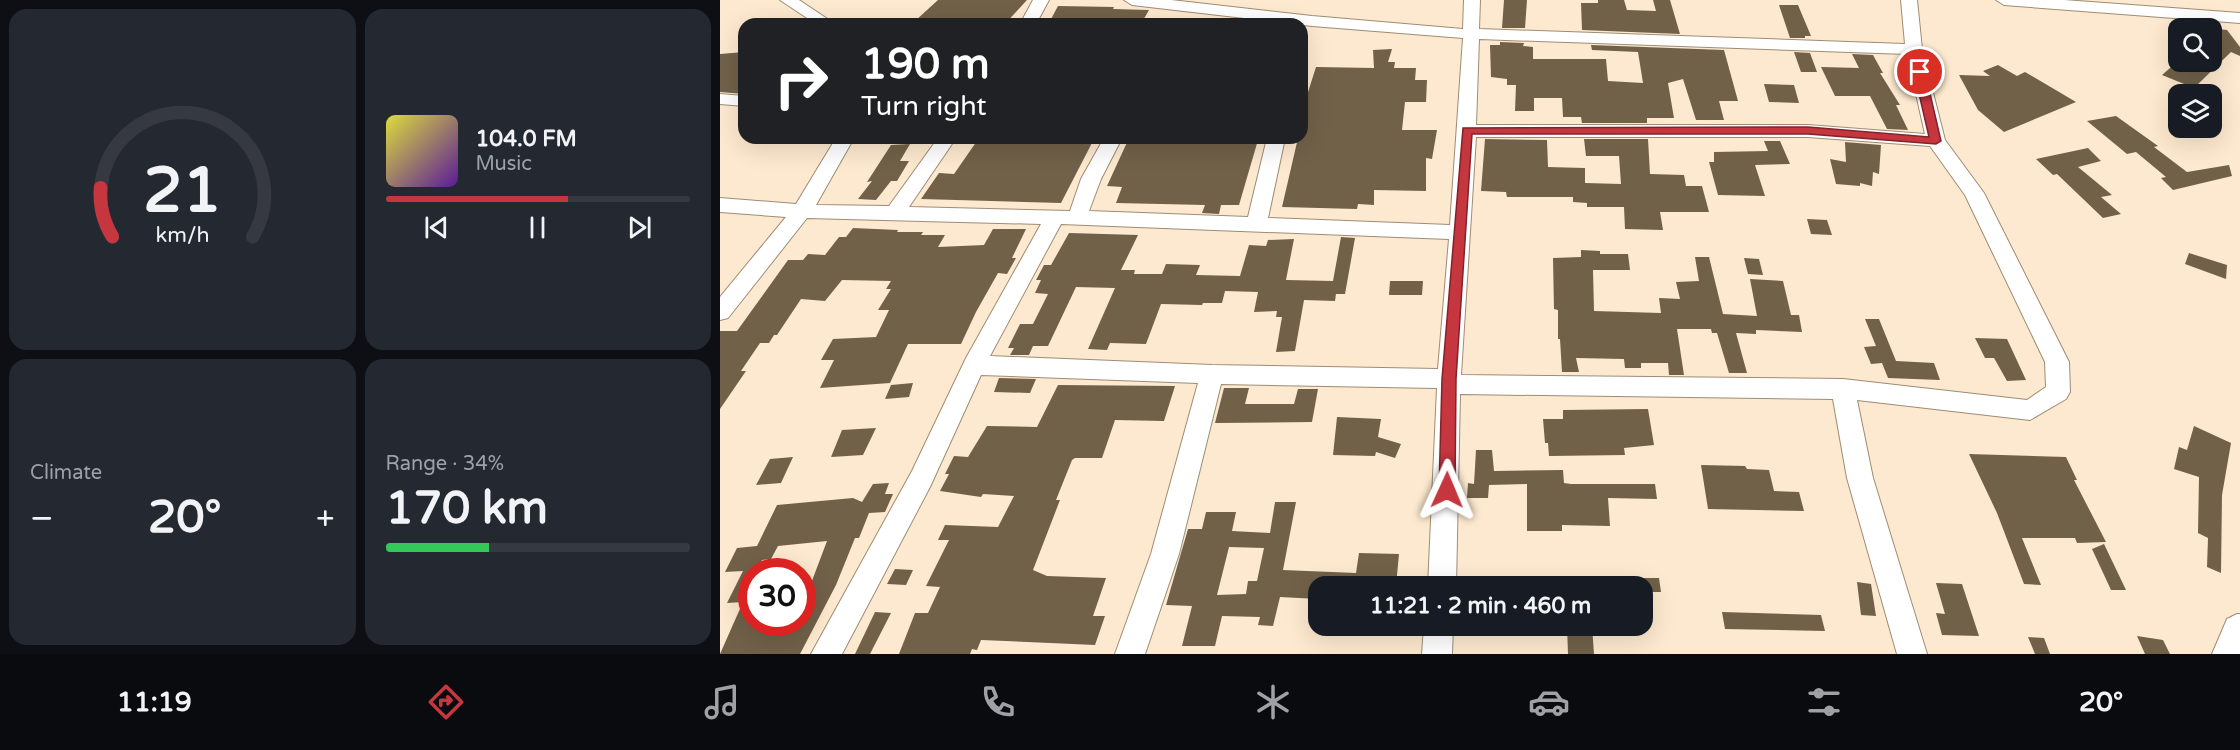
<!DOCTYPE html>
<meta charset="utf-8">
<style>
:root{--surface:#171b24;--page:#242831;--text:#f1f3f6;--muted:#9ea1a6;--line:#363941;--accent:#c6363f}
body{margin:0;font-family:"Varela Round",sans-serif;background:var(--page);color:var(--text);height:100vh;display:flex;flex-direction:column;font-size:22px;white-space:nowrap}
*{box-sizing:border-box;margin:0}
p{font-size:20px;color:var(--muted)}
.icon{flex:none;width:33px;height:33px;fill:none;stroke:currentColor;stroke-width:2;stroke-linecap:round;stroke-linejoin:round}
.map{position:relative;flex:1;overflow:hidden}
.side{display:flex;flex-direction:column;gap:9px;padding:9px;background:#0d0f14;width:720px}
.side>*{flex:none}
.hud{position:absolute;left:18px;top:18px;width:570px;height:126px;border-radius:18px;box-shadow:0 6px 24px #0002;background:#202124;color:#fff;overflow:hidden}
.tools{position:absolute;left:1448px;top:18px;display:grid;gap:12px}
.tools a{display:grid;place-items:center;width:54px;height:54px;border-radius:12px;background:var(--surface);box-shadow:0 6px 24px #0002;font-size:30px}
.speed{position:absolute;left:18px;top:558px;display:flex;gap:12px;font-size:30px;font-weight:700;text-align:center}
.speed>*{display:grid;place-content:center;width:78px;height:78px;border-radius:50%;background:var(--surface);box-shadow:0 6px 24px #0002;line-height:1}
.speed .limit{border:9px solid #d22;background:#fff;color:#111}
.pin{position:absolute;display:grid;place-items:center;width:51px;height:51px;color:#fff;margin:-26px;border:3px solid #fff;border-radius:50%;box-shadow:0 2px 6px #0007}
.me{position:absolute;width:66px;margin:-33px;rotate:1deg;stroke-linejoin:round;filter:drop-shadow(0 0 4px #0008)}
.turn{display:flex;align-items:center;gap:21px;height:126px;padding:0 24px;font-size:27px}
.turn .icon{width:78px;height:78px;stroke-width:2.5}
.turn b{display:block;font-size:42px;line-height:51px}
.big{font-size:45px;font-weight:800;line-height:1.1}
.side .widget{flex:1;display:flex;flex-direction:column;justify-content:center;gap:9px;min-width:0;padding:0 21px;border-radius:18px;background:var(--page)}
.side .dial{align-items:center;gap:0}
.dial svg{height:156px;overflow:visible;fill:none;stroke:var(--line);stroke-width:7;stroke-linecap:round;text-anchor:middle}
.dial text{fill:var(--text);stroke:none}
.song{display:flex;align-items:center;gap:18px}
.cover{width:72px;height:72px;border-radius:9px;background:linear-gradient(135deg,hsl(60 70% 55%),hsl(270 70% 35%))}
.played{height:6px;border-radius:3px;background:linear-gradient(90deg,var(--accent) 60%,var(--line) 60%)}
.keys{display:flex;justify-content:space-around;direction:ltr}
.heat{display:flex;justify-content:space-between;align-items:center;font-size:33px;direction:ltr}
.charge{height:9px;border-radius:4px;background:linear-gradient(90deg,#34c759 34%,var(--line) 0)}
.side .tiles{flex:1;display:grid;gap:9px;grid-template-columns:repeat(2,1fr)}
.trip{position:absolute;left:588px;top:576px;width:345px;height:60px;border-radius:18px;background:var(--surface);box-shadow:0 6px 24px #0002;font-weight:800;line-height:60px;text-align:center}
.tabs{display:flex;height:96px;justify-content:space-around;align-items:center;background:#090b0e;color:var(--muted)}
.tabs .icon{width:42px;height:42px}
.tabs .current{color:var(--accent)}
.tabs b{font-size:27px;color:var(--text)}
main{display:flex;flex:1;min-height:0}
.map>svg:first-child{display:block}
.building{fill:#716149;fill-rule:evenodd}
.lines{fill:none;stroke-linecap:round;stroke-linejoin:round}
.minor-casing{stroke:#9e8c73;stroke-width:2}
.minor{fill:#fff;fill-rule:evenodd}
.route{fill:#c6363f;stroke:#812329;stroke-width:1.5}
</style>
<main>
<section class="side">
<div class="tiles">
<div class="widget dial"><svg viewBox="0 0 100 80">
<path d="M14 69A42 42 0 1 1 86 69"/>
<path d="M14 69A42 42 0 0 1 8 44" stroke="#c6363f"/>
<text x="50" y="56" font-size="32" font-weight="700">21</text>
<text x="50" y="72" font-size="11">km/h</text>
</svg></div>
<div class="widget">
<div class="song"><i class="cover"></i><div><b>104.0 FM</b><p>Music</p></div></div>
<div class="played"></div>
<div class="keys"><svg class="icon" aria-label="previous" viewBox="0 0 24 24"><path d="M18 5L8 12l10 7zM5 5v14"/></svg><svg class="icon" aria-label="pause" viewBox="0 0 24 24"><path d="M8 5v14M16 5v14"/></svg><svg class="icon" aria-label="next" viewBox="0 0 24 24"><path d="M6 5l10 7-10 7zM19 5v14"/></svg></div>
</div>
<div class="widget"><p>Climate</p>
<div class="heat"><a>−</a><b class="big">20°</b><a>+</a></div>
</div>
<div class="widget"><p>Range · 34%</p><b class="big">170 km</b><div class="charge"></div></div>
</div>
</section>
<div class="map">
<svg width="1520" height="654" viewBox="0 0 1520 654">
<rect width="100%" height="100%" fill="#fde9cf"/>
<!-- building -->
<path class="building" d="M218,0H307L285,24H201L204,22L195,21Z
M784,0H807L805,28H782Z
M878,0H904L907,10L936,11L933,0H950L960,34L862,30L861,3H878Z
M1059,5H1078L1091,36H1085V38H1070Z
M338,6L394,7L393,9L429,10L421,24H334L336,21H330Z
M1491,28L1507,30L1520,47V56L1511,52L1474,88L1442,75L1458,61L1491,62Z
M780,42L804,43L803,46L813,47V59H886L888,81L923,83L918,52L872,50L871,45L1004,50L1018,101H999L1004,120H976L963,79L948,83L954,118H927V123H862L861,117H843L842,98H814V111H795L796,85H787V79L771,77L770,45H780Z
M672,49L668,62H675L674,68H696L695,80H707L706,102H685L682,130H717L712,159L706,158V191L654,190V205L638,204L637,209L562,207L578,138H582V111L596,67L654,68L653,50Z
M24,52V94L0,92V54Z
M1074,52L1090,53L1097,72H1081Z
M1132,54L1153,55L1163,73H1160L1180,105H1176L1188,130L1167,129L1150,96H1115L1101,67L1139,68Z
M1278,65L1297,76L1305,72L1356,102L1284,132L1258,110L1239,75L1270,76L1263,71Z
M1044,84L1074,85L1079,103L1049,102Z
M1396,116L1438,146L1434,147L1467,172L1509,165L1512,176L1453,190L1441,178L1446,177L1416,152L1407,154L1367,121Z
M259,138H341L374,139L341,203L201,199L219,173L234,174Z
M409,138H485L484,140H538L519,205H501L499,214L482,213L485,205L396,203L402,187L387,186Z
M765,139L827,140L828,167L865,168V183L901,184L899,156H866L864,139H928L930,174L964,175L966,186H982L989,212H940L943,230L905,229L904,207H867V203L853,202V197H787L786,192L761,191Z
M1044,141H1060L1070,164L1035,165L1045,196L998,195L989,162H994V152L1048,151Z
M1125,142L1161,145L1159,174L1153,172L1152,186L1140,183V186L1116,184L1110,159L1126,162Z
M190,144L180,161H189L177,181H171L156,200L138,199L152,181L147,182L171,145Z
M1368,148L1381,161L1358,167L1392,195L1381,197L1401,214L1383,218L1337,174L1333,175L1316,159Z
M1087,219L1107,220L1112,235L1091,234Z
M133,228L178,230L177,232H203L201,235H225L218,247L264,245L273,229H306L292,258H296L287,274L278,273L256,312L241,344H188L170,383L100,388L114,360H101L113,339L156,337L169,310H158L171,289H166L171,281L122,280L105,301L81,299L57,335H54L49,343H40L21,371H26L0,409V331H17L68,260H83L88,254L105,255L119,237H126Z
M349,233L418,235L401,270H415L414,274H442L446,264L480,265L476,275L520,276L529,245L546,246L548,240L574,239L566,280L613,281L621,237L635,238L625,294H616L615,301L584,300L575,351L556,352L562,317H556L557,311L534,312L538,292L505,291L502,303H483L482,305L441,304L426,344L390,343L387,350L368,349L395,288L356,287L328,346H313L309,355H290L294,348H288L300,324H313L328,294L315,293L321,280H316L324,265H331Z
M861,250L880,251V254H908L910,270H873L874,311L941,313L939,298L960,299L956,282L979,281L975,257H989L1003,314L1037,316L1030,279L1063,281L1071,315H1079L1082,332L1036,330V334L1016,333L1027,373H1009L997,333H992L991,329H957L964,375H949L948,363H921V368H905L904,359L856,358L859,372H842L840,339H838V310L834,309L833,258L861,257Z
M1469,253L1507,265L1506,279L1465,264Z
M1024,258L1039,259L1043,275L1028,274Z
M670,281H703L702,295H669Z
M1145,319H1159L1176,361L1214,363L1220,380L1168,378L1162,363L1151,364L1144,347L1156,346Z
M1255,338L1287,339L1306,380L1287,381L1274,358H1265Z
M279,378L316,379L310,393L274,392Z
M193,383L189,397L165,399L171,385Z
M338,385L455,386L444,421L395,420L382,458H355L352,460L336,500H340L313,570L327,576L386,578L373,616H385L375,645L261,640L257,650L252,649L250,654H179L195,613H208L220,587L206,586L229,540H218L225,525L278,527L294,496L263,494L261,497L220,491L229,474H225L234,456L248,457L267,426L317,427Z
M504,388H529L525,404H574L578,389H598L592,422L495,423Z
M928,409L934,445L904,448L905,455L829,456L828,443H825L823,419H843V410Z
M617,417L661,419L658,437L681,444L675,458L656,452L655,456L613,455Z
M1474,426L1511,443L1502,495L1501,573L1487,567L1488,538L1478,533L1479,477L1454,469L1459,447L1467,450Z
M156,428L143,455L111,457L122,430Z
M756,450H772L774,471L843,470L844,483L851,484H935L937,499L888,498L890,526L842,525V531H807V484L769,485L768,498H747L748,483L754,484Z
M1249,454L1346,457L1357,480H1354L1386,542L1357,543L1355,538H1302L1321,585L1304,584L1277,513Z
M73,457L61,483L36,485L50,459Z
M981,465L1025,466L1027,469L1049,470L1054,491L1079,492L1084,511L988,509Z
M169,483L165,494H173L165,512L149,513L139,538H135L116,585L80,654H0L23,602L7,603L23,571L5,572L17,548L37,546L57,505L133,498L142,502L153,484ZM107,541L87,594H82V622H32V570H37L42,560L51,559L58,546Z
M555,502H576L563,570L636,573L639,553L679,554L676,586H598V599L560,597L553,626L538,625L540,617L502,616L495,646H462L472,606L446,605L468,529H482L486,512H516L512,531L550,533ZM509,547L544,548L537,581H528L526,594L497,595Z
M1384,544L1406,590H1391L1372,549Z
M175,569L193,570L186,585L167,584Z
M922,578H939L941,592H922Z
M1137,582L1151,584L1156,616L1141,615Z
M1216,583L1242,584L1259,636L1222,635L1216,613L1225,614Z
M155,612L171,613L150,654H135Z
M1002,612L1101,615L1105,631L1005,629Z
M847,626H872L874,654H848Z
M1417,636L1443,640L1450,654H1425Z
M1308,637L1324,638L1330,654H1315Z"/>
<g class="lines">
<!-- minor casing -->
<g class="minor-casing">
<path id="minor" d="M60,0H79L115,24H96Z
M313,0H329L316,24H300Z
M404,0H451L592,16L743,29L744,0H760L759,29L1185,44L1181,0H1197L1202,49L1225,140L1264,193L1349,362L1350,392L1346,399L1310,420L1137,400L1153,478L1207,654H1177L1127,478L1113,399L740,394L736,586H708L717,388L501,384L459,554L425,654H395L431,554L478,383L261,375L210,487L122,654H91L192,471L246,358L321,224L87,218L8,318L0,320V297L66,217L0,212V198L76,204L116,138H134L96,205L169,206L218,138H236L189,207L350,211L361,179L384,138H402L381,179L369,211L528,217L547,138H565L548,218L730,225L743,38L592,26L412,5ZM759,39L1187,54L1205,134L1088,125H756ZM756,137H1088L1210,146L1245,195L1325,362L1326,387L1307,400L1123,379L741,375ZM341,224L729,239L718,369L492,365L270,356Z
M1276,0H1344L1520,13V23L1284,5Z
M0,94L24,96V106L0,104Z
M1517,614H1520V654H1492L1507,619Z
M704,626H733L732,654H702Z"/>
</g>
<!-- minor -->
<use href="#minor" class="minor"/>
</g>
<!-- route -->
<path class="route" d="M1200,69L1205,72L1221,141L1216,144L1088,134H752L736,379L735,490L733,495L727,497L722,495L719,490L722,379L743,128L1088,127L1209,137L1194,72Z"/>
</svg>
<div class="tools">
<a><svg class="icon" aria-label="search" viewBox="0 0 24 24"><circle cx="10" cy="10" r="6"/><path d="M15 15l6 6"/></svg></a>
<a><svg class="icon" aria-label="layers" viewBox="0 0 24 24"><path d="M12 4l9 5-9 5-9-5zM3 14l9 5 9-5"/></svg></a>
</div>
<div class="speed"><div class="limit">30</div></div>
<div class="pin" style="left:1200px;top:72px;background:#d93025"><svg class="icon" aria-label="arrive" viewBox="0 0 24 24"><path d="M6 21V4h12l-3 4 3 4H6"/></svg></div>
<svg class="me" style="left:727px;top:490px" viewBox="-20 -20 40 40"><path d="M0-17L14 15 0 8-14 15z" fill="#c6363f" stroke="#fff" stroke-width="4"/></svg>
<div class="trip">11:21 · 2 min · 460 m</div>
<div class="hud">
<div class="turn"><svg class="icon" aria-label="right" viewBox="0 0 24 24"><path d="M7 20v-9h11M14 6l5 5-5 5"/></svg><div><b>190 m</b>Turn right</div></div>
</div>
</div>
</main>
<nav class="tabs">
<b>11:19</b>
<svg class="icon current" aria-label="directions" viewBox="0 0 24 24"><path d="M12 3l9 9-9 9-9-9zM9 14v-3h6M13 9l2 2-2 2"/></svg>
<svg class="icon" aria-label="music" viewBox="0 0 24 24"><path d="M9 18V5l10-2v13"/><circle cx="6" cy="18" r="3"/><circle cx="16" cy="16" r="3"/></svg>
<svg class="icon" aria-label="phone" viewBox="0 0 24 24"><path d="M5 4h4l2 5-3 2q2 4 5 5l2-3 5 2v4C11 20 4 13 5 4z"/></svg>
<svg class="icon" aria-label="climate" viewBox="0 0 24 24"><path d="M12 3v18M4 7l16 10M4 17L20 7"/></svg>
<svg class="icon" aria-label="car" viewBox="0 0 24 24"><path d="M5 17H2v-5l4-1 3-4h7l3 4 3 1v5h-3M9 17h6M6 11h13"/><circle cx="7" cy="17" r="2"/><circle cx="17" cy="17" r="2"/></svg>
<svg class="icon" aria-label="filters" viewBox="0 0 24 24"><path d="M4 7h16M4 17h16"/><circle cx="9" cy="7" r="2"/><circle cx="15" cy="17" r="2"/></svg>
<b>20°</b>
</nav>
